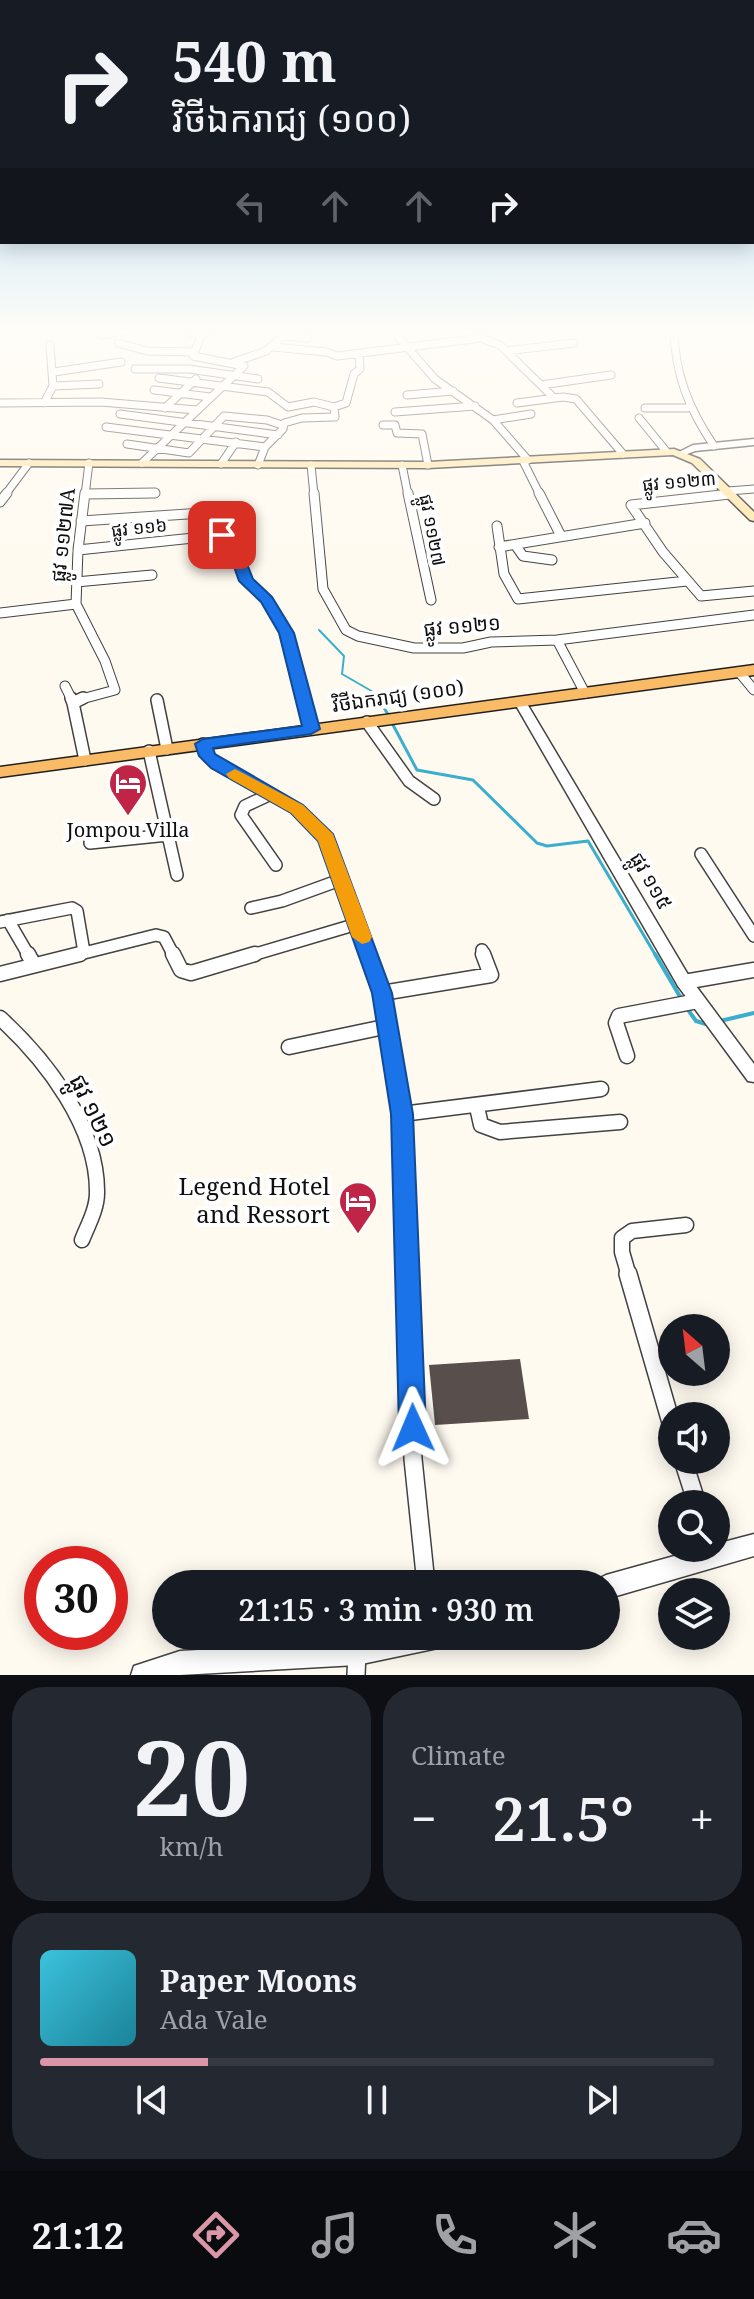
<!DOCTYPE html>
<meta charset="utf-8">
<style>
:root{--surface:#171b24;--page:#242831;--text:#f1f3f6;--muted:#9ea1a6;--line:#363941;--accent:#db96a8}
body{margin:0;font-family:"Noto Serif","Noto Sans Khmer",serif;background:var(--page);color:var(--text);height:100vh;display:flex;flex-direction:column;font-size:30px;white-space:nowrap}
*{box-sizing:border-box;margin:0}
p{font-size:26px;color:var(--muted)}
.icon{flex:none;width:44px;height:44px;fill:none;stroke:currentColor;stroke-width:2;stroke-linecap:round;stroke-linejoin:round}
.map{position:relative;height:1675px;overflow:hidden}
.side{display:flex;flex-direction:column;gap:12px;padding:12px;background:#0d0f14;flex:1}
.side>*{flex:none}
.banner{position:absolute;left:0px;top:0px;width:754px;height:244px;box-shadow:0 4px 20px #0003;background:#171b24;color:var(--text);overflow:hidden}
.needle{width:52px;rotate:332deg}
.controls{position:absolute;left:658px;top:1314px;display:grid;gap:16px}
.controls a{display:grid;place-items:center;width:72px;height:72px;border-radius:50%;background:var(--surface);box-shadow:0 4px 20px #0003;font-size:40px}
.speed{position:absolute;left:24px;top:1546px;display:flex;gap:16px;font-size:40px;font-weight:700;text-align:center}
.speed>*{display:grid;place-content:center;width:104px;height:104px;border-radius:50%;background:var(--surface);box-shadow:0 4px 20px #0003;line-height:1}
.speed .limit{border:12px solid #d22;background:#fff;color:#111}
.pin{position:absolute;display:grid;place-items:center;width:68px;height:68px;color:#fff;margin:-34px;border-radius:16px;box-shadow:0 4px 12px #0006}
.me{position:absolute;width:88px;margin:-44px;rotate:359deg;stroke-linejoin:round;filter:drop-shadow(0 0 6px #0008)}
.turn{display:flex;align-items:center;gap:28px;height:168px;padding:0 40px;font-size:36px}
.turn .icon{width:104px;height:104px;stroke-width:2.5}
.turn b{display:block;font-size:56px;line-height:68px}
.lanes{display:flex;align-items:center;height:76px;padding:0 40px;background:#0003;justify-content:center;gap:40px;direction:ltr}
.lanes .off{opacity:.35}
.big{font-size:60px;font-weight:600;line-height:1.1}
.side .card{flex:1;display:flex;flex-direction:column;justify-content:center;gap:12px;min-width:0;padding:0 28px;border-radius:32px;background:var(--page)}
.side .dial{align-items:center;gap:0}
.dial b{font-size:104px;line-height:1}
.song{display:flex;align-items:center;gap:24px}
.cover{width:96px;height:96px;border-radius:12px;background:linear-gradient(135deg,hsl(190 70% 55%),hsl(190 70% 35%))}
.played{height:8px;border-radius:4px;background:linear-gradient(90deg,var(--accent) 25%,var(--line) 25%)}
.keys{display:flex;justify-content:space-around;direction:ltr}
.heat{display:flex;justify-content:space-between;align-items:center;font-size:44px;direction:ltr}
.side .tiles{flex:1;display:grid;gap:12px;grid-template-columns:1fr 1fr}
.card:last-child{grid-column:span 2}
.trip{position:absolute;left:152px;top:1570px;width:468px;height:80px;border-radius:40px;background:var(--surface);box-shadow:0 4px 20px #0003;font-weight:600;line-height:80px;text-align:center}
.menu{display:flex;height:128px;justify-content:space-around;align-items:center;background:#090b0e;color:var(--muted)}
.menu .icon{width:56px;height:56px}
.menu .on{color:var(--accent)}
.menu b{font-size:36px;color:var(--text)}
.map>svg:first-child{display:block}
.lines{fill:none;stroke-linecap:round;stroke-linejoin:round}
.stream-far2{stroke:#3baece;stroke-width:2}
.stream-far1{stroke:#3baece;stroke-width:3}
.stream{stroke:#3baece;stroke-width:4}
.building{fill:#584e4b}
.minor-far4-casing{stroke:#424242;stroke-width:9}
.minor-far3-casing{stroke:#424242;stroke-width:11}
.minor-far2-casing{stroke:#424242;stroke-width:14}
.minor-far1-casing{stroke:#424242;stroke-width:17}
.minor-casing{stroke:#424242;stroke-width:20}
.tertiary-casing{stroke:#424242;stroke-width:3}
.secondary-casing{stroke:#313131;stroke-width:3}
.primary-casing{stroke:#202020;stroke-width:3}
.minor-far4{stroke:#fff;stroke-width:7}
.minor-far3{stroke:#fff;stroke-width:9}
.minor-far2{stroke:#fff;stroke-width:11}
.minor-far1{stroke:#fff;stroke-width:14}
.minor{stroke:#fff;stroke-width:17}
.tertiary{fill:#fff;fill-rule:evenodd}
.secondary{fill:#ffe7ab;fill-rule:evenodd}
.primary{fill:#f9bb66;fill-rule:evenodd}
.route{fill:#1a73e8;stroke:#114b97;stroke-width:2}
.slow{fill:#f59e0b}
.labels{text-anchor:middle;stroke-width:8;stroke-linejoin:round;paint-order:stroke}
.far-street-label{font-size:18px;fill:#0f0f0f;stroke:#fff}
.street-label{font-size:20px;fill:#0f0f0f;stroke:#fff}
.poi-label{font-size:20px;fill:#0f0f0f;stroke:#fff}
.near-street-label{font-size:24px;fill:#0f0f0f;stroke:#fff}
.near-poi-label{font-size:24px;fill:#0f0f0f;stroke:#fff;text-anchor:end}
</style>
<div class="map">
<svg width="754" height="1675" viewBox="0 0 754 1675">
<rect width="100%" height="100%" fill="#fffaf0"/>
<g class="lines">
<!-- stream-far2 -->
<path class="stream-far2" d="M319,630L344,656L342,674L375,693L379,700"/>
<!-- stream-far1 -->
<path class="stream-far1" d="M378,698L389,716
M392,723L417,770L473,780L537,843L547,846L588,841L656,956"/>
<!-- stream -->
<path class="stream" d="M655,954L682,1000
M686,1007L696,1021L709,1025
M720,1021L754,1013"/>
</g>
<!-- building -->
<path class="building" d="M520,1359L529,1419L435,1425L429,1365Z"/>
<g class="lines">
<!-- minor-far4 casing -->
<g class="minor-far4-casing">
<path id="minor-far4" d="M392,330L435,379L493,420L528,460
M674,330C675,375 689,409 714,446
M200,334L219,330
M101,335L129,330
M283,336L308,338
M118,343L147,351L194,352
M273,347L326,352L337,356L481,338L500,345L554,398
M506,351L574,343
M234,362L266,351L290,330
M135,369H189L258,379
M54,372L121,362
M159,378L268,392L288,407L314,402L334,407
M541,385L611,375
M53,386L99,384
M154,390L210,397
M407,395L453,391
M0,403L101,402L197,410
M44,403L53,386L50,345
M517,403L563,397L576,399L623,454
M165,408L196,379
M645,408H687
M395,412L475,406
M120,414L278,435
M639,418L666,451
M493,420L531,414
M383,425H395L397,433L422,434L428,465
M106,427L265,447
M127,444L189,453L224,416L267,420L282,425
M523,461L540,495
M142,463L244,366L193,356L201,336L182,330
M221,464L236,442
M258,465L265,447L283,429L284,423L302,418L335,417L334,407L346,403L354,374L360,369L359,354
M311,465L314,495
M402,465L408,495
M728,491L754,489
M85,494L155,493
M5,495L29,463
M85,495L89,463
M719,495L730,494"/>
</g>
<!-- minor-far3 casing -->
<g class="minor-far3-casing">
<path id="minor-far3" d="M314,493L323,589L346,630L358,636L414,648H463L491,642L557,640L754,615
M408,493L431,600
M539,493L561,536
M85,494L155,493
M730,494L631,505L663,552L701,596L754,591
M0,502L7,493
M81,521L218,512
M497,526L504,574L518,599L687,581
M516,546L523,556L552,560
M499,547L645,523
M78,550L222,535L231,539L246,581L267,600L286,633L303,700
M76,582L152,575
M0,613L76,604
M557,640L585,693
M739,672L754,690
M65,686L72,700
M78,700L115,690L105,661L76,604L78,550L85,493"/>
</g>
<!-- minor-far2 casing -->
<g class="minor-far2-casing">
<path id="minor-far2" d="M71,698L73,703
M83,698L73,703L85,760
M303,698L311,729
M157,700L167,749
M367,722L409,781L434,799
M203,744L208,756L217,764L297,809L327,838L369,956
M149,751L177,875
M271,794L245,806L241,815L276,865
M90,843L168,835
M701,854L754,936
M251,908L282,901L340,880
M8,920L29,956
M0,922L72,908L77,911L84,952
M482,950L484,956
M72,956L156,935L164,937L174,956
M249,956L357,924"/>
</g>
<!-- minor-far1 casing -->
<g class="minor-far1-casing">
<path id="minor-far1" d="M28,954L34,965
M173,954L181,970L191,973L255,954
M368,954C405,1057 404,1168 407,1276
M0,974L80,954
M684,982L754,970
M382,993L491,975L483,954
M0,1018C46,1060 98,1127 97,1193C97,1209 88,1225 82,1240
M289,1047L389,1026
M627,1056L616,1023L619,1016L698,1001
M477,1107L481,1125L500,1132L620,1122
M402,1114L601,1089
M629,1276L622,1252V1238L632,1231L686,1225"/>
</g>
<!-- minor casing -->
<g class="minor-casing">
<path id="minor" d="M407,1274L413,1459L426,1584
M628,1274L672,1426
M683,1460L697,1504
M356,1675L357,1653"/>
</g>
<!-- tertiary casing -->
<g class="tertiary-casing">
<path id="tertiary" d="M754,439V445L695,451L682,456L677,453L693,445Z
M520,698L526,702L690,978L754,1064V1082L748,1081L678,986L514,702Z
M754,1534V1556L606,1599V1584H596L598,1579L606,1575L703,1548H716V1544Z
M381,1636H450L446,1644L438,1648L357,1665L180,1675H131L134,1666L180,1651L357,1641Z"/>
</g>
<!-- secondary casing -->
<g class="secondary-casing">
<path id="secondary" d="M674,449L700,459L754,512V521L750,520L692,463L673,455L428,468L0,466V460L428,462Z"/>
</g>
<!-- primary casing -->
<g class="primary-casing">
<path id="primary" d="M754,665V675L0,777V767Z"/>
</g>
<!-- minor-far4 -->
<use href="#minor-far4" class="minor-far4"/>
<!-- minor-far3 -->
<use href="#minor-far3" class="minor-far3"/>
<!-- minor-far2 -->
<use href="#minor-far2" class="minor-far2"/>
<!-- minor-far1 -->
<use href="#minor-far1" class="minor-far1"/>
<!-- minor -->
<use href="#minor" class="minor"/>
<!-- tertiary -->
<use href="#tertiary" class="tertiary"/>
<!-- secondary -->
<use href="#secondary" class="secondary"/>
<!-- primary -->
<use href="#primary" class="primary"/>
</g>
<!-- sky -->
<linearGradient id="sky" x2="0" y2="1"><stop stop-color="#93caee"/><stop offset="0.59" stop-color="#fffdf8"/><stop offset="1" stop-color="#fffdf8" stop-opacity="0"/></linearGradient>
<rect width="754" height="564" fill="url(#sky)"/>
<!-- route -->
<path class="route" d="M222,531L236,536L253,579L272,597L294,633L320,729L311,734L213,748L215,754L303,805L333,834L392,993L413,1114L426,1428L422,1437L413,1441L403,1437L399,1428L391,1114L372,993L318,841L291,813L211,768L199,756L195,744L203,739L302,726L279,633L261,602L239,581L225,541L215,535Z"/>
<!-- slow -->
<path class="slow" d="M235,769L303,805L333,834L372,937L369,942L362,944L352,937L318,841L291,813L229,778L226,774Z"/>
<!-- icons -->
<defs>
<g id="hotel-pin" transform="scale(2)"><path d="M0 17L-7.5 6A9.5 9.5 0 1 1 7.5 6Z" fill="#c02548" stroke="#fff"/><path d="M-6-4.5h1.5V1H6V5H4.5V3h-9V5H-6ZM-4 0a1.8 1.8 0 1 1 3.6 0ZM.5 0V-2.5h3Q6-2.5 6 0Z" fill="#fff"/></g>
</defs>
<g fill-rule="evenodd">
<use href="#hotel-pin" x="128" y="783"/>
<use href="#hotel-pin" x="358" y="1201"/>
</g>
<g class="labels">
<!-- far-street labels -->
<g class="far-street-label">
<text transform="translate(679 482) rotate(-5)" y="6">ផ្លូវ ១១២៣</text>
<text transform="translate(139 528) rotate(-6)" y="6">ផ្លូវ ១១៦</text>
<text transform="translate(432 530) rotate(79)" y="6">ផ្លូវ ១១២៧</text>
</g>
<!-- street labels -->
<g class="street-label">
<text transform="translate(63 535) rotate(-84)" y="7">ផ្លូវ ១១២៧A</text>
<text transform="translate(462 626) rotate(-5)" y="7">ផ្លូវ ១១២១</text>
<text transform="translate(398 696) rotate(-8)" y="7">វិថីឯករាជ្យ (១០០)</text>
<text transform="translate(651 881) rotate(60)" y="7">ផ្លូវ ១១៥</text>
</g>
<!-- poi labels -->
<g class="poi-label">
<text x="128" y="837">Jompou Villa</text>
</g>
<!-- near-street labels -->
<g class="near-street-label">
<text transform="translate(93 1111) rotate(64)" y="8">ផ្លូវ ១២១</text>
</g>
<!-- near-poi labels -->
<g class="near-poi-label">
<text x="330" y="1195">Legend Hotel<tspan x="330" dy="28">and Ressort</tspan></text>
</g>
</g>
</svg>
<div class="controls">
<a><svg class="needle" viewBox="-14 -14 28 28"><path d="M0-13l5 13h-10z" fill="#e53935"/><path d="M0 13l5-13h-10z" fill="#9ea1a6"/></svg></a>
<a><svg class="icon" aria-label="sound" viewBox="0 0 24 24"><path d="M4 9h4l5-4v14l-5-4H4zM17 9q2 3 0 6"/></svg></a>
<a><svg class="icon" aria-label="search" viewBox="0 0 24 24"><circle cx="10" cy="10" r="6"/><path d="M15 15l6 6"/></svg></a>
<a><svg class="icon" aria-label="layers" viewBox="0 0 24 24"><path d="M12 4l9 5-9 5-9-5zM3 14l9 5 9-5"/></svg></a>
</div>
<div class="speed"><div class="limit">30</div></div>
<div class="pin" style="left:222px;top:535px;background:#d93025"><svg class="icon" aria-label="arrive" viewBox="0 0 24 24"><path d="M6 21V4h12l-3 4 3 4H6"/></svg></div>
<svg class="me" style="left:413px;top:1428px" viewBox="-20 -20 40 40"><path d="M0-17L14 15 0 8-14 15z" fill="#1a73e8" stroke="#fff" stroke-width="4"/></svg>
<div class="trip">21:15 · 3 min · 930 m</div>
<div class="banner">
<div class="turn"><svg class="icon" aria-label="right" viewBox="0 0 24 24"><path d="M7 20v-9h11M14 6l5 5-5 5"/></svg><div><b>540 m</b>វិថីឯករាជ្យ (១០០)</div></div>
<div class="lanes"><svg class="icon off" aria-label="left" viewBox="0 0 24 24"><path d="M17 20v-9H6M10 6l-5 5 5 5"/></svg><svg class="icon off" aria-label="ahead" viewBox="0 0 24 24"><path d="M12 20V5M6 11l6-6 6 6"/></svg><svg class="icon off" aria-label="ahead" viewBox="0 0 24 24"><path d="M12 20V5M6 11l6-6 6 6"/></svg><svg class="icon" aria-label="right" viewBox="0 0 24 24"><path d="M7 20v-9h11M14 6l5 5-5 5"/></svg></div>
</div>
</div>
<section class="side">
<div class="tiles">
<div class="card dial"><b>20</b><p>km/h</p></div>
<div class="card"><p>Climate</p>
<div class="heat"><a>−</a><b class="big">21.5°</b><a>+</a></div>
</div>
<div class="card">
<div class="song"><i class="cover"></i><div><b>Paper Moons</b><p>Ada Vale</p></div></div>
<div class="played"></div>
<div class="keys"><svg class="icon" aria-label="previous" viewBox="0 0 24 24"><path d="M18 5L8 12l10 7zM5 5v14"/></svg><svg class="icon" aria-label="pause" viewBox="0 0 24 24"><path d="M8 5v14M16 5v14"/></svg><svg class="icon" aria-label="next" viewBox="0 0 24 24"><path d="M6 5l10 7-10 7zM19 5v14"/></svg></div>
</div>
</div>
</section>
<nav class="menu">
<b>21:12</b>
<svg class="icon on" aria-label="directions" viewBox="0 0 24 24"><path d="M12 3l9 9-9 9-9-9zM9 14v-3h6M13 9l2 2-2 2"/></svg>
<svg class="icon" aria-label="music" viewBox="0 0 24 24"><path d="M9 18V5l10-2v13"/><circle cx="6" cy="18" r="3"/><circle cx="16" cy="16" r="3"/></svg>
<svg class="icon" aria-label="phone" viewBox="0 0 24 24"><path d="M5 4h4l2 5-3 2q2 4 5 5l2-3 5 2v4C11 20 4 13 5 4z"/></svg>
<svg class="icon" aria-label="climate" viewBox="0 0 24 24"><path d="M12 3v18M4 7l16 10M4 17L20 7"/></svg>
<svg class="icon" aria-label="car" viewBox="0 0 24 24"><path d="M5 17H2v-5l4-1 3-4h7l3 4 3 1v5h-3M9 17h6M6 11h13"/><circle cx="7" cy="17" r="2"/><circle cx="17" cy="17" r="2"/></svg>
</nav>
